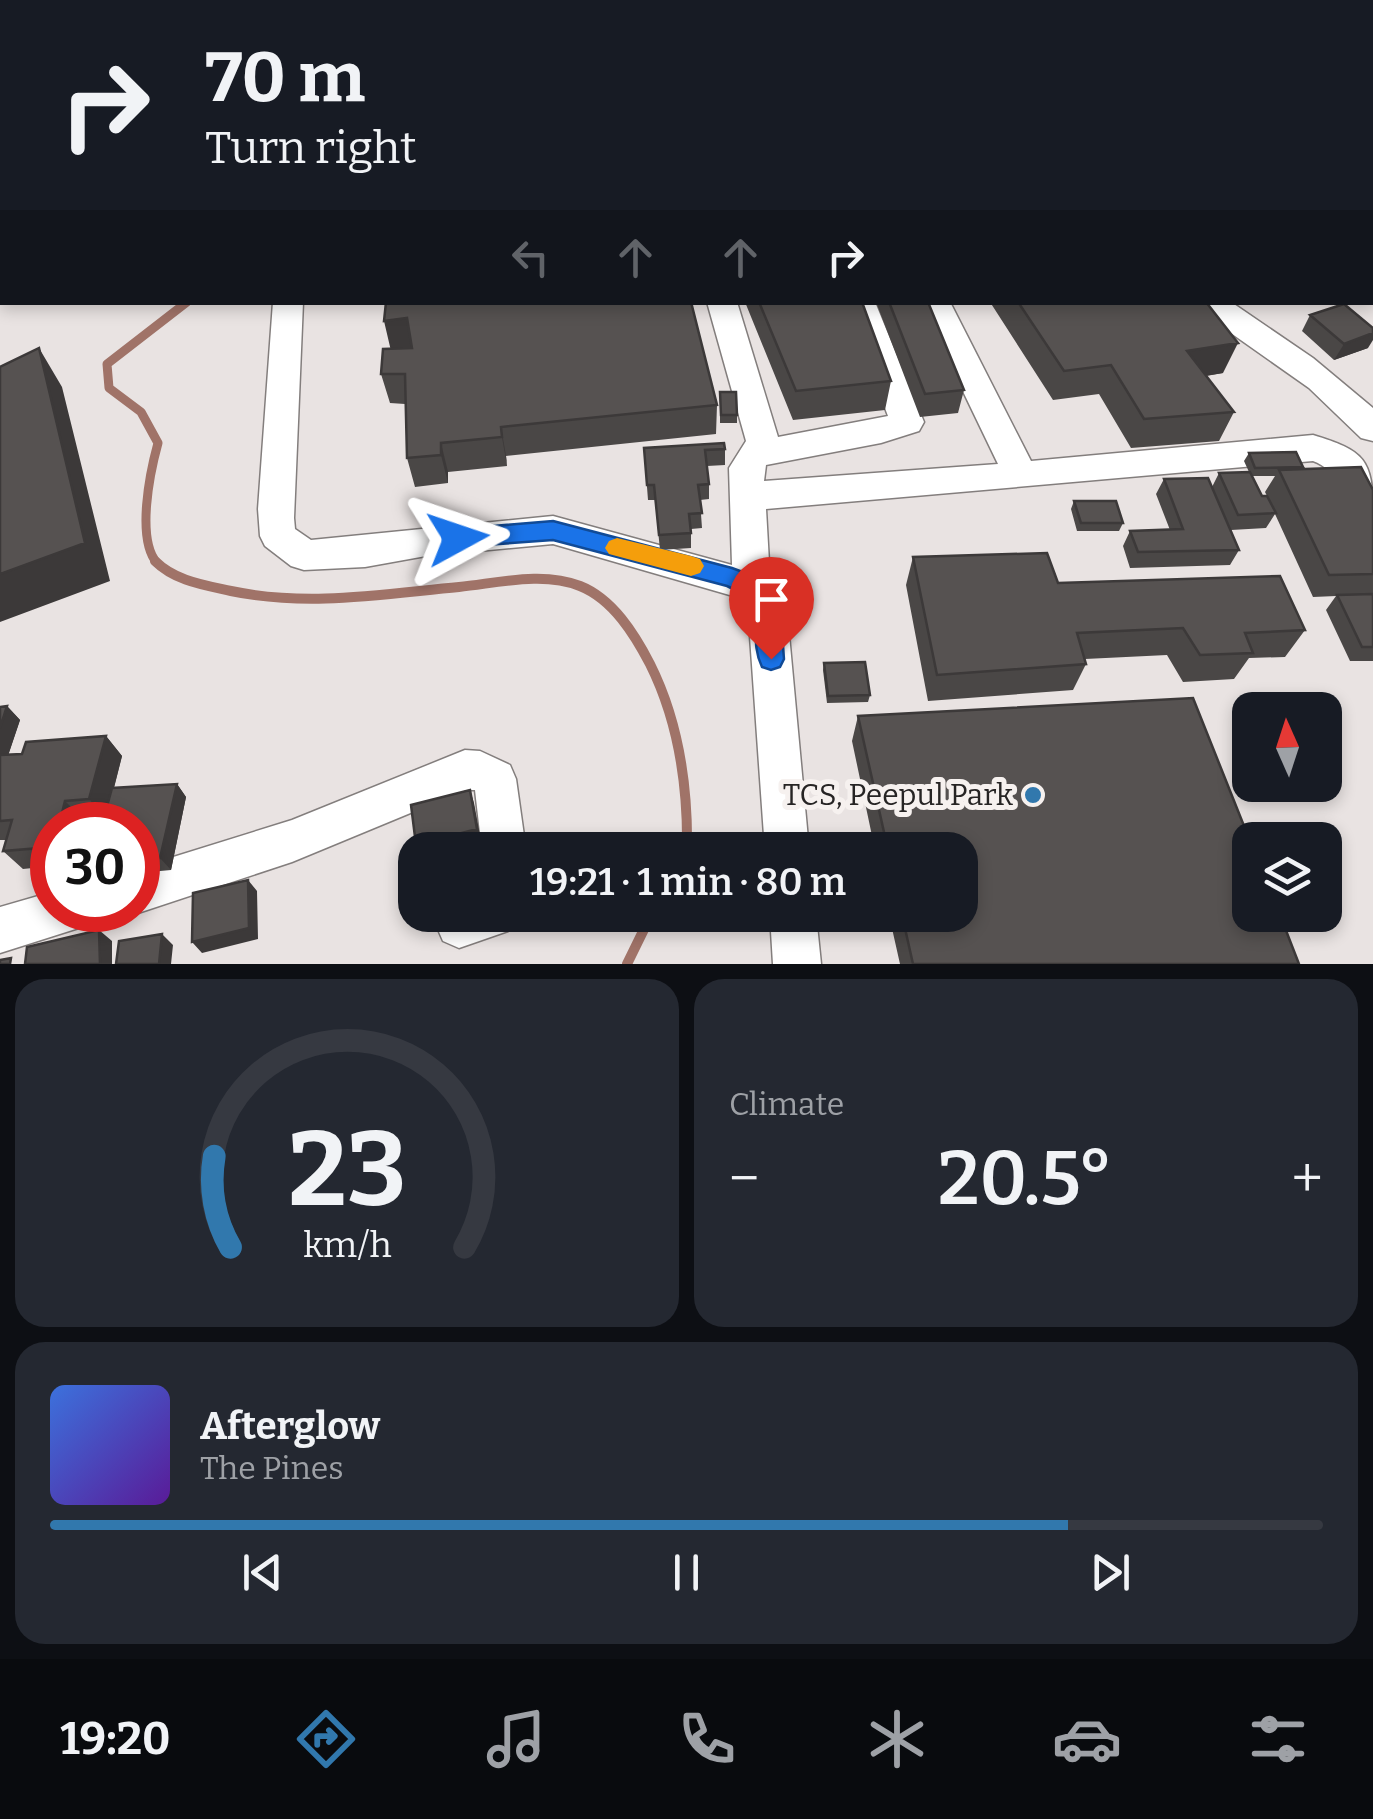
<!DOCTYPE html>
<meta charset="utf-8">
<style>
:root{--surface:#171b24;--page:#242831;--text:#f1f3f6;--muted:#9ea1a6;--line:#363941;--accent:#3178ad}
body{margin:0;font-family:Bitter,serif;background:var(--page);color:var(--text);height:100vh;display:flex;flex-direction:column;font-size:38px;white-space:nowrap}
*{box-sizing:border-box;margin:0}
p{font-size:32px;color:var(--muted)}
.icon{flex:none;width:55px;height:55px;fill:none;stroke:currentColor;stroke-width:2;stroke-linecap:round;stroke-linejoin:round}
.map{position:relative;height:964px;overflow:hidden}
.drawer{display:flex;flex-direction:column;gap:15px;padding:15px;background:#0d0f14;flex:1}
.drawer>*{flex:none}
.banner{position:absolute;left:0px;top:0px;width:1375px;height:305px;box-shadow:0 5px 15px #0003;background:#171b24;color:var(--text);overflow:hidden}
.needle{width:65px;rotate:357deg}
.fabs{position:absolute;left:1232px;top:692px;display:grid;gap:20px}
.fabs a{display:grid;place-items:center;width:110px;height:110px;border-radius:20px;background:var(--surface);box-shadow:0 5px 15px #0003;font-size:50px}
.speed{position:absolute;left:30px;top:802px;display:flex;gap:20px;font-size:50px;font-weight:700;text-align:center}
.speed>*{display:grid;place-content:center;width:130px;height:130px;border-radius:50%;background:var(--surface);box-shadow:0 5px 15px #0003;line-height:1}
.speed .limit{border:15px solid #d22;background:#fff;color:#111}
.pin{position:absolute;display:grid;place-items:center;width:85px;height:85px;color:#fff;margin:-102px -42px;border-radius:50% 50% 50% 0;rotate:-45deg;box-shadow:0 0 10px #0007}
.pin .icon{rotate:45deg}
.me{position:absolute;width:110px;margin:-55px;rotate:85deg;stroke-linejoin:round;filter:drop-shadow(0 0 8px #0008)}
.turn{display:flex;align-items:center;gap:35px;height:210px;padding:0 40px;font-size:45px}
.turn .icon{width:130px;height:130px;stroke-width:2.5}
.turn b{display:block;font-size:70px;line-height:85px}
.lanes{display:flex;align-items:center;height:95px;padding:0 40px;background:#0003;justify-content:center;gap:50px;direction:ltr}
.lanes .off{opacity:.35}
.big{font-size:75px;font-weight:600;line-height:1.1}
.drawer .tile{flex:1;display:flex;flex-direction:column;justify-content:center;gap:15px;min-width:0;padding:0 35px;border-radius:30px;background:var(--page)}
.drawer .dial{align-items:center;gap:0}
.dial svg{height:260px;overflow:visible;fill:none;stroke:var(--line);stroke-width:7;stroke-linecap:round;text-anchor:middle}
.dial text{fill:var(--text);stroke:none}
.song{display:flex;align-items:center;gap:30px}
.cover{width:120px;height:120px;border-radius:15px;background:linear-gradient(135deg,hsl(220 70% 55%),hsl(270 70% 35%))}
.played{height:10px;border-radius:5px;background:linear-gradient(90deg,var(--accent) 80%,var(--line) 80%)}
.keys{display:flex;justify-content:space-around;direction:ltr}
.heat{display:flex;justify-content:space-between;align-items:center;font-size:55px;direction:ltr}
.drawer .tiles{flex:1;display:grid;gap:15px;grid-template-columns:1fr 1fr}
.tile:last-child{grid-column:span 2}
.trip{position:absolute;left:398px;top:832px;width:580px;height:100px;border-radius:30px;background:var(--surface);box-shadow:0 5px 15px #0003;font-weight:600;line-height:100px;text-align:center}
.dock{display:flex;height:160px;justify-content:space-around;align-items:center;background:#090b0e;color:var(--muted)}
.dock .icon{width:70px;height:70px}
.dock .selected{color:var(--accent)}
.dock b{font-size:45px;color:var(--text)}
.map>svg:first-child{display:block}
.lines{fill:none;stroke-linecap:round;stroke-linejoin:round}
.stream-far1{stroke:#a07368;stroke-width:9}
.stream{stroke:#a07368;stroke-width:10}
.minor-casing{stroke:#837e7d;stroke-width:3}
.minor{fill:#fff;fill-rule:evenodd}
.wall{fill:#4a4746;fill-rule:evenodd}
.shaded-wall{fill:#3c3939}
.building{fill:#565251;stroke:#3c3939;stroke-width:2.5}
.route{fill:#1a73e8;stroke:#114b97;stroke-width:2.5}
.slow{fill:#f59e0b}
.poi-dot{fill:#3178ad;stroke:#f6f1ef;stroke-width:4}
.labels{text-anchor:middle;stroke-width:10;stroke-linejoin:round;paint-order:stroke}
.near-poi-label{font-size:30px;fill:#262424;stroke:#f6f1ef;text-anchor:end}
</style>
<div class="map">
<svg width="1373" height="964" viewBox="0 0 1373 964">
<rect width="100%" height="100%" fill="#e9e3e2"/>
<g class="lines">
<!-- stream-far1 -->
<path class="stream-far1" d="M157,563C136,539 150,472 158,443L141,412L109,388L107,364L187,302"/>
<!-- stream -->
<path class="stream" d="M155,561C175,581 204,585 231,591C308,607 383,594 459,587C498,583 543,571 580,586C613,599 635,635 650,664C679,722 688,786 687,850
M627,964L651,915"/>
<!-- minor casing -->
<g class="minor-casing">
<path id="minor" d="M277,0H299V2H277Z
M726,0H748L749,2H727Z
M1372,93H1373V109H1372Z
M273,302H303L294,518L295,529L311,540L553,516L732,565L729,468L746,441L707,302H737L778,437L888,416L845,302H875L924,422L919,431L881,443L766,465L764,481L998,464L920,302H950L1031,461L1313,435C1365,451 1373,459 1373,514C1346,505 1340,470 1313,461L766,509L770,580L786,602L809,850H765L748,608L740,598L553,544L426,556L365,567L304,570L291,566L265,546L260,536L258,509Z
M1199,302H1231L1313,358L1373,408V441L1361,438L1309,388L1211,319Z
M465,750L480,751L510,765L516,779L526,850H482L475,790H466L292,862L138,913L132,910H138V868L292,820Z
M52,892V910H92L85,926L0,953V907Z
M440,915H515L508,931L459,948L443,941L436,925Z
M770,915H816L821,964H773Z"/>
</g>
<!-- minor -->
<use href="#minor" class="minor"/>
</g>
<!-- wall -->
<path class="wall" d="M979,0H1088L1087,2H981Z
M0,117H2V157H0Z
M745,302H862L891,381L885,410L793,420Z
M876,302H928L964,390L958,413L920,417Z
M990,302H1206L1223,373L1206,376L1234,412L1219,441L1131,448L1099,394L1053,400Z
M1310,315L1368,348L1334,360L1302,331Z
M383,349L717,405L716,434L506,456L507,466L448,472V483L415,487L407,458L405,404L390,403L381,374Z
M720,392L737,415V423H720Z
M644,448L725,449V465L707,466L709,484V499L700,500L702,528L691,529V548L660,550L655,500H648Z
M1249,453L1303,467L1302,469L1373,490V661H1350L1326,610L1336,596L1313,597L1275,514L1266,528L1231,530L1239,550L1230,565L1130,568L1123,546L1130,531L1170,530L1156,494L1164,479L1212,487L1219,473L1249,472L1244,461ZM1252,476H1275L1265,492L1267,496H1262Z
M1074,501L1123,523L1119,531H1077L1071,509Z
M913,557L1058,583L1305,630L1285,657L1249,658L1234,679L1183,682L1167,655L1085,659L1086,664L1073,690L928,701L906,585Z
M824,663L870,695L868,702L827,703L823,670Z
M7,706L20,720L8,755L22,754L106,736L122,756L114,788L177,784L186,797L171,870L138,873V825L104,818L83,819L82,825H52V866L23,869L3,851L6,840H0V707Z
M858,716L1299,964H900L889,915H960V850H875L852,741Z"/>
<!-- shaded-wall -->
<path class="shaded-wall" d="M991,0H1005L1004,2H991Z
M0,235H2V261H0Z
M407,318L414,348L391,351L384,321Z
M1373,333V340L1368,348L1334,360L1344,344Z
M1238,343L1223,373L1173,381L1187,351Z
M39,348L62,387L110,581L0,622V574Z
M501,427L506,456L507,466L502,437Z
M441,443L448,472V483L441,455Z
M7,706L20,720L3,771L0,768V728Z
M106,736L122,756L106,818L89,799Z
M177,784L186,797L171,870L160,858Z
M470,790L474,803L481,841L449,850H418L416,845Z
M65,801L83,819L82,825H59Z
M248,880L257,891L258,939L202,953L192,942Z
M99,930L112,941V964H100Z
M162,934L173,945L171,964H159Z"/>
<!-- building -->
<path class="building" d="M307,0H339V2H307Z
M532,0H696L697,2H502Z
M1051,0H1077L1076,2H1063Z
M0,84H2V100H0Z
M0,117H2V141H0Z
M0,176H2V235H0Z
M386,302H691L717,405L501,427L502,437L441,443V455L407,458L405,374H381L383,349L412,348L407,318L384,321Z
M759,302H862L891,381L796,391Z
M889,302H928L964,390L925,394Z
M1018,302H1206L1238,343L1187,351L1234,412L1144,419L1111,365L1064,371Z
M1344,304L1373,328V333L1344,344L1310,315Z
M39,348L85,543L0,574V367Z
M720,392H736L737,415H721Z
M724,443L725,449L705,450L709,484L698,485L702,513L689,514L691,533L659,535L654,485H647L644,448Z
M1296,452L1303,467L1255,468L1249,453Z
M1361,467L1373,490V574L1329,575L1279,470Z
M1250,472L1262,496H1267L1276,513L1238,515L1219,473Z
M1208,478L1239,550L1138,552L1130,531L1183,529L1164,479Z
M1074,501H1116L1123,523H1081Z
M1047,553L1058,583L1280,576L1305,630L1245,633L1253,653L1200,655L1183,628L1077,633L1086,664L937,675L913,557Z
M1373,594V647H1362L1337,595Z
M865,662L870,695L828,696L824,663Z
M1193,698L1250,841V915H1280L1299,964H913L902,915H960V850H888L858,716Z
M7,706L0,728V707Z
M106,736L89,799L65,801L59,825H52V847L3,851L12,820L0,821V755L22,754L26,742Z
M177,784L160,858L138,860V825H102L112,788Z
M470,790L477,829L416,845L411,805Z
M248,880L249,928L192,942L193,893Z
M99,930L100,964H25L27,947Z
M162,934L159,964H116L119,941Z
M11,958L10,964H0V960Z"/>
<!-- route -->
<path class="route" d="M553,521L732,568C786,586 780,610 784,659L780,667L771,670L762,667C745,632 774,607 727,586L553,540L458,547L449,545L446,538L449,531L458,529Z"/>
<!-- slow -->
<path class="slow" d="M617,538L691,556L700,559L704,566L700,573L691,576L609,554L605,548L609,541Z"/>
<!-- markers -->
<circle class="poi-dot" cx="1033" cy="795" r="10"/>
<g class="labels">
<!-- near-poi labels -->
<g class="near-poi-label">
<text x="1013" y="805">TCS, Peepul Park</text>
</g>
</g>
</svg>
<div class="fabs">
<a><svg class="needle" viewBox="-14 -14 28 28"><path d="M0-13l5 13h-10z" fill="#e53935"/><path d="M0 13l5-13h-10z" fill="#9ea1a6"/></svg></a>
<a><svg class="icon" aria-label="layers" viewBox="0 0 24 24"><path d="M12 4l9 5-9 5-9-5zM3 14l9 5 9-5"/></svg></a>
</div>
<div class="speed"><div class="limit">30</div></div>
<div class="pin" style="left:771px;top:659px;background:#d93025"><svg class="icon" aria-label="arrive" viewBox="0 0 24 24"><path d="M6 21V4h12l-3 4 3 4H6"/></svg></div>
<svg class="me" style="left:458px;top:538px" viewBox="-20 -20 40 40"><path d="M0-17L14 15 0 8-14 15z" fill="#1a73e8" stroke="#fff" stroke-width="4"/></svg>
<div class="trip">19:21 · 1 min · 80 m</div>
<div class="banner">
<div class="turn"><svg class="icon" aria-label="right" viewBox="0 0 24 24"><path d="M7 20v-9h11M14 6l5 5-5 5"/></svg><div><b>70 m</b>Turn right</div></div>
<div class="lanes"><svg class="icon off" aria-label="left" viewBox="0 0 24 24"><path d="M17 20v-9H6M10 6l-5 5 5 5"/></svg><svg class="icon off" aria-label="ahead" viewBox="0 0 24 24"><path d="M12 20V5M6 11l6-6 6 6"/></svg><svg class="icon off" aria-label="ahead" viewBox="0 0 24 24"><path d="M12 20V5M6 11l6-6 6 6"/></svg><svg class="icon" aria-label="right" viewBox="0 0 24 24"><path d="M7 20v-9h11M14 6l5 5-5 5"/></svg></div>
</div>
</div>
<section class="drawer">
<div class="tiles">
<div class="tile dial"><svg viewBox="0 0 100 80">
<path d="M14 69A42 42 0 1 1 86 69"/>
<path d="M14 69A42 42 0 0 1 9 41" stroke="#3178ad"/>
<text x="50" y="56" font-size="32" font-weight="700">23</text>
<text x="50" y="72" font-size="11">km/h</text>
</svg></div>
<div class="tile"><p>Climate</p>
<div class="heat"><a>−</a><b class="big">20.5°</b><a>+</a></div>
</div>
<div class="tile">
<div class="song"><i class="cover"></i><div><b>Afterglow</b><p>The Pines</p></div></div>
<div class="played"></div>
<div class="keys"><svg class="icon" aria-label="previous" viewBox="0 0 24 24"><path d="M18 5L8 12l10 7zM5 5v14"/></svg><svg class="icon" aria-label="pause" viewBox="0 0 24 24"><path d="M8 5v14M16 5v14"/></svg><svg class="icon" aria-label="next" viewBox="0 0 24 24"><path d="M6 5l10 7-10 7zM19 5v14"/></svg></div>
</div>
</div>
</section>
<nav class="dock">
<b>19:20</b>
<svg class="icon selected" aria-label="directions" viewBox="0 0 24 24"><path d="M12 3l9 9-9 9-9-9zM9 14v-3h6M13 9l2 2-2 2"/></svg>
<svg class="icon" aria-label="music" viewBox="0 0 24 24"><path d="M9 18V5l10-2v13"/><circle cx="6" cy="18" r="3"/><circle cx="16" cy="16" r="3"/></svg>
<svg class="icon" aria-label="phone" viewBox="0 0 24 24"><path d="M5 4h4l2 5-3 2q2 4 5 5l2-3 5 2v4C11 20 4 13 5 4z"/></svg>
<svg class="icon" aria-label="climate" viewBox="0 0 24 24"><path d="M12 3v18M4 7l16 10M4 17L20 7"/></svg>
<svg class="icon" aria-label="car" viewBox="0 0 24 24"><path d="M5 17H2v-5l4-1 3-4h7l3 4 3 1v5h-3M9 17h6M6 11h13"/><circle cx="7" cy="17" r="2"/><circle cx="17" cy="17" r="2"/></svg>
<svg class="icon" aria-label="filters" viewBox="0 0 24 24"><path d="M4 7h16M4 17h16"/><circle cx="9" cy="7" r="2"/><circle cx="15" cy="17" r="2"/></svg>
</nav>
